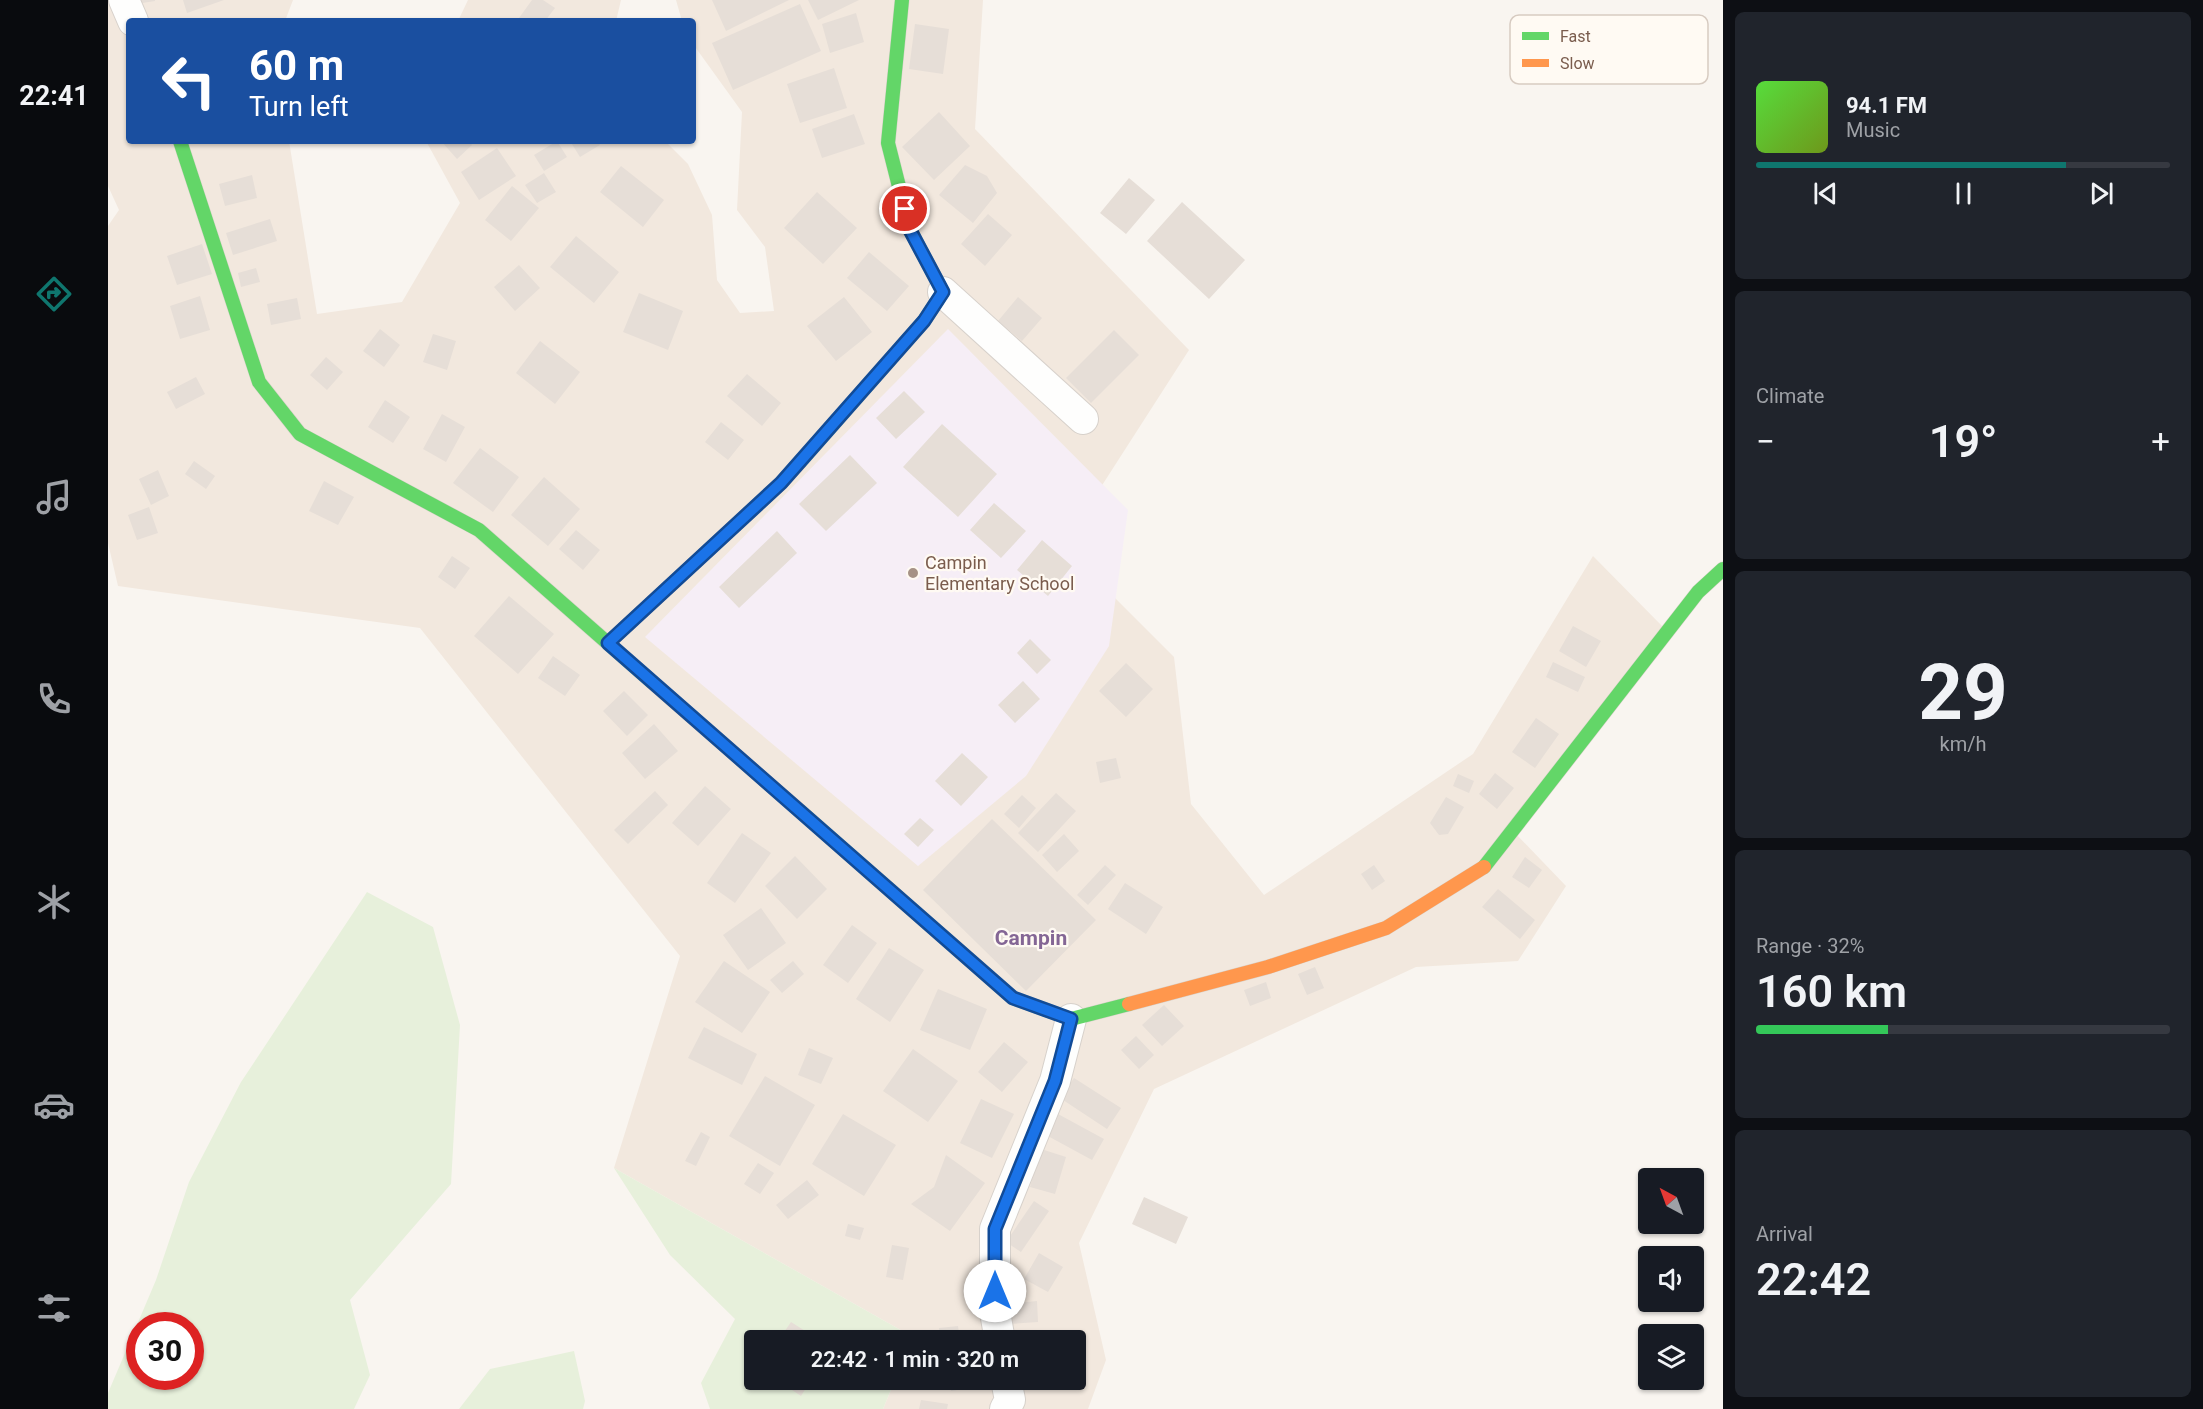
<!DOCTYPE html>
<meta charset="utf-8">
<style>
:root{--surface:#171b24;--page:#20242c;--text:#f1f3f6;--muted:#9ea1a6;--line:#363941;--accent:#0f766e}
body{margin:0;font-family:Roboto,sans-serif;background:var(--page);color:var(--text);height:100vh;display:flex;flex-direction:column;font-size:22px;white-space:nowrap}
*{box-sizing:border-box;margin:0}
p{font-size:20px;color:var(--muted)}
.icon{flex:none;width:33px;height:33px;fill:none;stroke:currentColor;stroke-width:2;stroke-linecap:round;stroke-linejoin:round}
.map{position:relative;flex:1;overflow:hidden}
.sheet{display:flex;flex-direction:column;gap:12px;padding:12px;background:#0d0f14;width:480px}
.sheet>*{flex:none}
.banner{position:absolute;left:18px;top:18px;width:570px;height:126px;border-radius:6px;box-shadow:0 2px 4px #0004;background:#1a4fa0;color:#fff;overflow:hidden}
.needle{width:39px;rotate:319deg}
.tools{position:absolute;left:1530px;top:1168px;display:grid;gap:12px}
.tools a{display:grid;place-items:center;width:66px;height:66px;border-radius:6px;background:var(--surface);box-shadow:0 2px 4px #0004;font-size:30px}
.speed{position:absolute;left:18px;top:1312px;display:flex;gap:12px;font-size:30px;font-weight:700;text-align:center}
.speed>*{display:grid;place-content:center;width:78px;height:78px;border-radius:50%;background:var(--surface);box-shadow:0 2px 4px #0004;line-height:1}
.speed .limit{border:9px solid #d22;background:#fff;color:#111}
.pin{position:absolute;display:grid;place-items:center;width:51px;height:51px;color:#fff;margin:-26px;border:3px solid #fff;border-radius:50%;box-shadow:0 2px 6px #0007}
.me{position:absolute;width:66px;margin:-33px;rotate:0deg;stroke-linejoin:round;filter:drop-shadow(0 0 4px #0008)}
.turn{display:flex;align-items:center;gap:21px;height:126px;padding:0 24px;font-size:27px}
.turn .icon{width:78px;height:78px;stroke-width:2.5}
.turn b{display:block;font-size:42px;line-height:51px}
.big{font-size:45px;font-weight:600;line-height:1.1}
.sheet .widget{flex:1;display:flex;flex-direction:column;justify-content:center;gap:9px;min-width:0;padding:0 21px;border-radius:9px;background:var(--page)}
.sheet .dial{align-items:center;gap:0}
.dial b{font-size:78px;line-height:1}
.song{display:flex;align-items:center;gap:18px}
.cover{width:72px;height:72px;border-radius:9px;background:linear-gradient(135deg,hsl(110 70% 55%),hsl(80 70% 35%))}
.played{height:6px;border-radius:3px;background:linear-gradient(90deg,var(--accent) 75%,var(--line) 75%)}
.keys{display:flex;justify-content:space-around;direction:ltr}
.heat{display:flex;justify-content:space-between;align-items:center;font-size:33px;direction:ltr}
.charge{height:9px;border-radius:4px;background:linear-gradient(90deg,#34c759 32%,var(--line) 0)}
.trip{position:absolute;left:636px;top:1330px;width:342px;height:60px;border-radius:6px;background:var(--surface);box-shadow:0 2px 4px #0004;font-weight:600;line-height:60px;text-align:center}
main{display:flex;flex:1;min-height:0}
.dock{display:flex;flex-direction:column;width:108px;justify-content:space-around;align-items:center;background:#090b0e;color:var(--muted)}
.dock .icon{width:42px;height:42px}
.dock .active{color:var(--accent)}
.dock b{font-size:27px;color:var(--text)}
.map>svg:first-child{display:block}
.residential{fill:#f2e8de}
.education{fill:#f6eef6}
.green{fill:#e7f0db;fill-rule:evenodd}
.building{fill:#e6ded7}
.lines{fill:none;stroke-linecap:round;stroke-linejoin:round}
.street-casing{stroke:#d7d1cb;stroke-width:32}
.fast-casing{stroke:#d9d2cb;stroke-width:15}
.slow-casing{stroke:#d9d2cb;stroke-width:15}
.street{stroke:#fefefd;stroke-width:30}
.fast{stroke:#63d668;stroke-width:14}
.slow{stroke:#ff974d;stroke-width:14}
.route-casing{stroke:#114b97;stroke-width:15}
.route{stroke:#1a73e8;stroke-width:10}
.poi-dot{fill:#a69286;stroke:#fffaf3;stroke-width:2}
.labels{text-anchor:middle;stroke-width:4.5;stroke-linejoin:round;paint-order:stroke}
.poi-label{font-size:18px;fill:#7a5c4d;stroke:#fffaf3;text-anchor:start}
.quarter-label{font-size:21px;font-weight:bold;fill:#846695;stroke:#fffaf3}
.key{fill:#fffaf3;stroke:#d7cbc1;stroke-width:1.5}
.key-label{font-size:16px;fill:#7a5c4d}
</style>
<main>
<nav class="dock">
<b>22:41</b>
<svg class="icon active" aria-label="directions" viewBox="0 0 24 24"><path d="M12 3l9 9-9 9-9-9zM9 14v-3h6M13 9l2 2-2 2"/></svg>
<svg class="icon" aria-label="music" viewBox="0 0 24 24"><path d="M9 18V5l10-2v13"/><circle cx="6" cy="18" r="3"/><circle cx="16" cy="16" r="3"/></svg>
<svg class="icon" aria-label="phone" viewBox="0 0 24 24"><path d="M5 4h4l2 5-3 2q2 4 5 5l2-3 5 2v4C11 20 4 13 5 4z"/></svg>
<svg class="icon" aria-label="climate" viewBox="0 0 24 24"><path d="M12 3v18M4 7l16 10M4 17L20 7"/></svg>
<svg class="icon" aria-label="car" viewBox="0 0 24 24"><path d="M5 17H2v-5l4-1 3-4h7l3 4 3 1v5h-3M9 17h6M6 11h13"/><circle cx="7" cy="17" r="2"/><circle cx="17" cy="17" r="2"/></svg>
<svg class="icon" aria-label="filters" viewBox="0 0 24 24"><path d="M4 7h16M4 17h16"/><circle cx="9" cy="7" r="2"/><circle cx="15" cy="17" r="2"/></svg>
</nav>
<div class="map">
<svg width="1615" height="1409" viewBox="0 0 1615 1409">
<rect width="100%" height="100%" fill="#f9f5f0"/>
<!-- residential -->
<path class="residential" d="M0,0H185L177,21H21V141H181L209,314L294,302L352,203L318,141H557L580,164L604,215L609,280L632,313L666,311L657,247L629,210L634,112L585,44V21H574L568,0H875L867,129L1081,350L955,546L1066,657L1083,804L1156,895L1365,754L1485,556L1557,629L1408,834L1458,886L1410,961L1308,967L1046,1089L971,1243L998,1360L980,1409H775L787,1380H968V1341H804L805,1337L506,1168L572,956L312,628L10,586L0,543V226L11,210L0,186Z
M360,0H513L508,21H350Z"/>
<!-- education -->
<path class="education" d="M840,329L1020,510L1001,646L918,776L810,866L537,637Z"/>
<!-- green -->
<path class="green" d="M259,892L325,927L352,1025L343,1184L242,1300L262,1375L246,1409H0V1393L48,1280L81,1182L133,1082ZM32,1326H82V1377H32Z
M506,1168L805,1337L804,1341H646V1380H787L775,1409H602L593,1383L627,1319L562,1255Z
M466,1351L477,1401L475,1409H351L382,1369Z"/>
<!-- building -->
<path class="building" d="M27,0H47V1L28,4Z
M75,0H116L79,13Z
M424,0H435L447,8L437,21H414L411,18Z
M604,0H681L618,31Z
M700,0H751L710,20Z
M692,4L713,51L625,90L604,43Z
M748,13L756,42L722,53L714,24Z
M807,24L841,29L835,74L801,69Z
M726,68L739,108L692,123L679,84Z
M831,112L862,146L826,180L794,147Z
M746,114L757,144L714,158L704,129Z
M333,141H361L364,145L349,159Z
M449,141L459,157L436,171L426,155Z
M462,141H490L492,145L472,157Z
M389,148L408,176L371,200L353,172Z
M857,165L879,176L889,193L865,223L831,195Z
M513,166L556,200L535,227L492,192Z
M436,173L448,192L429,203L417,185Z
M144,175L149,198L117,206L111,184Z
M1021,178L1047,200L1018,234L992,213Z
M404,186L431,208L403,241L377,220Z
M709,192L749,228L715,264L676,228Z
M1074,202L1137,260L1101,299L1039,241Z
M880,214L904,235L877,266L853,244Z
M162,219L169,241L125,255L118,233Z
M468,236L511,272L486,303L442,267Z
M94,244L104,274L69,285L59,256Z
M761,252L801,286L779,311L739,278Z
M411,265L432,288L407,311L386,287Z
M148,268L152,282L133,287L130,273Z
M531,293L575,311L560,350L515,332Z
M92,296L102,330L72,339L62,306Z
M736,297L764,332L728,361L699,326Z
M910,297L934,318L914,341L890,321Z
M189,298L193,319L163,325L159,304Z
M272,329L292,345L276,367L255,351Z
M1006,330L1031,355L983,403L958,378Z
M325,334L348,341L339,370L315,362Z
M432,341L472,372L447,404L408,373Z
M218,357L235,372L219,390L202,375Z
M639,374L673,403L654,426L619,396Z
M88,377L97,394L68,409L59,392Z
M796,391L817,412L788,439L768,418Z
M277,400L302,417L285,443L260,427Z
M334,414L357,427L338,462L315,449Z
M613,422L636,440L620,460L597,442Z
M834,424L889,474L850,517L795,467Z
M372,448L411,477L385,512L345,483Z
M742,455L769,483L718,531L691,504Z
M86,461L107,476L98,489L77,474Z
M50,470L61,496L43,505L31,479Z
M436,477L472,509L440,546L403,515Z
M216,481L246,497L230,525L201,511Z
M886,503L918,531L893,558L862,530Z
M41,507L50,533L29,540L20,515Z
M468,530L492,550L475,570L451,549Z
M669,531L689,553L631,608L611,587Z
M934,540L964,566L940,596L909,570Z
M344,556L362,568L347,589L330,577Z
M401,596L446,634L410,674L366,636Z
M1465,626L1493,641L1478,667L1451,651Z
M922,639L943,660L929,674L909,653Z
M445,656L472,675L457,696L430,678Z
M1445,662L1477,677L1470,692L1438,677Z
M1018,663L1045,689L1018,717L991,691Z
M915,681L932,699L907,723L890,705Z
M516,691L540,715L519,736L495,711Z
M1428,718L1451,734L1427,768L1404,752Z
M546,724L570,751L537,779L514,753Z
M854,753L880,777L853,806L827,781Z
M1008,758L1013,778L992,783L988,762Z
M1387,773L1406,788L1389,809L1371,794Z
M1350,774L1366,781L1361,793L1345,786Z
M597,786L623,809L590,846L564,823Z
M547,791L560,805L520,844L506,830Z
M948,793L968,811L930,852L910,833Z
M914,795L928,808L911,828L896,814Z
M1338,797L1356,807L1340,834L1331,835L1322,823Z
M812,818L826,830L810,847L796,834Z
M884,819L988,920L918,991L815,890Z
M634,833L663,853L627,903L599,883Z
M956,834L971,851L949,872L934,855Z
M687,856L719,889L689,919L657,886Z
M1417,857L1434,870L1421,888L1404,877Z
M997,865L1008,875L980,905L969,895Z
M1266,865L1277,881L1264,890L1253,874Z
M1017,883L1055,907L1038,934L1000,909Z
M1390,889L1427,920L1412,939L1374,907Z
M653,908L678,943L640,970L615,935Z
M744,925L769,943L740,983L715,965Z
M781,948L816,970L782,1022L748,999Z
M616,961L662,992L634,1033L587,1002Z
M685,961L696,974L674,993L662,980Z
M1207,967L1216,988L1199,995L1190,974Z
M1158,982L1163,998L1142,1006L1136,990Z
M830,989L879,1009L862,1050L812,1030Z
M1056,1005L1076,1026L1054,1046L1034,1025Z
M596,1027L649,1054L634,1085L580,1058Z
M1028,1036L1046,1055L1031,1069L1013,1050Z
M896,1042L920,1062L894,1092L870,1072Z
M701,1048L725,1058L713,1084L690,1075Z
M805,1049L850,1081L820,1122L775,1091Z
M657,1076L707,1105L672,1166L621,1136Z
M966,1078L1013,1108L999,1129L952,1098Z
M873,1099L906,1114L884,1158L852,1143Z
M735,1114L788,1145L756,1196L704,1164Z
M950,1114L996,1139L984,1160L938,1135Z
M593,1132L602,1137L588,1166L577,1161Z
M933,1149L958,1157L947,1194L922,1187Z
M838,1155L877,1183L842,1231L803,1204L826,1187Z
M650,1163L666,1173L652,1194L636,1184Z
M699,1180L711,1195L680,1219L668,1205Z
M1036,1197L1080,1217L1068,1244L1024,1224Z
M926,1201L941,1211L913,1252L898,1242Z
M740,1224L756,1228L752,1240L737,1236Z
M784,1245L801,1248L795,1280L778,1277Z
M931,1253L955,1267L940,1292L916,1279Z
M929,1301L930,1322L902,1324L900,1304Z
M683,1322L713,1341H670Z
M850,1326L852,1341H833L831,1328Z
M669,1380H703L693,1396Z
M841,1380H862L863,1388L843,1391Z
M813,1400L840,1404L839,1409H811Z"/>
<g class="lines">
<!-- street casing -->
<g class="street-casing">
<path id="street" d="M16,0L25,21
M835,292L975,419
M892,1341L887,1312V1229L947,1081L963,1019
M897,1409L902,1400L898,1380"/>
</g>
<!-- fast casing -->
<g class="fast-casing">
<path id="fast" d="M72,141L151,382L192,434L371,530L544,682
M692,462L816,321L835,292L802,230L780,143L794,0
M692,811L905,998L963,1019L1021,1004
M1376,867L1590,592L1615,569"/>
</g>
<!-- slow casing -->
<g class="slow-casing">
<path id="slow" d="M500,643L673,483L692,462
M544,682L692,811
M1021,1004L1160,967L1278,928L1376,867"/>
</g>
<!-- street -->
<use href="#street" class="street"/>
<!-- fast -->
<use href="#fast" class="fast"/>
<!-- slow -->
<use href="#slow" class="slow"/>
</g>
<g class="lines">
<!-- route casing -->
<g class="route-casing">
<path id="route" d="M797,209L802,230L835,292L816,321L673,483L500,643L905,998L963,1019L947,1081L887,1229V1291"/>
</g>
<!-- route -->
<use href="#route" class="route"/>
</g>
<!-- markers -->
<circle class="poi-dot" cx="805" cy="573" r="6"/>
<g class="labels">
<!-- poi labels -->
<g class="poi-label">
<text x="817" y="569">Campin<tspan x="817" dy="21">Elementary School</tspan></text>
</g>
<!-- quarter labels -->
<g class="quarter-label">
<text x="923" y="945">Campin</text>
</g>
</g>
<!-- legend -->
<rect x="1402" y="15" width="198" height="69" rx="9" class="key"/>
<rect x="1414" y="32" width="27" height="8" fill="#63d668"/>
<rect x="1414" y="59" width="27" height="8" fill="#ff974d"/>
<g class="key-label">
<text x="1452" y="42">Fast</text>
<text x="1452" y="69">Slow</text>
</g>
</svg>
<div class="tools">
<a><svg class="needle" viewBox="-14 -14 28 28"><path d="M0-13l5 13h-10z" fill="#e53935"/><path d="M0 13l5-13h-10z" fill="#9ea1a6"/></svg></a>
<a><svg class="icon" aria-label="sound" viewBox="0 0 24 24"><path d="M4 9h4l5-4v14l-5-4H4zM17 9q2 3 0 6"/></svg></a>
<a><svg class="icon" aria-label="layers" viewBox="0 0 24 24"><path d="M12 4l9 5-9 5-9-5zM3 14l9 5 9-5"/></svg></a>
</div>
<div class="speed"><div class="limit">30</div></div>
<div class="pin" style="left:797px;top:209px;background:#d93025"><svg class="icon" aria-label="arrive" viewBox="0 0 24 24"><path d="M6 21V4h12l-3 4 3 4H6"/></svg></div>
<svg class="me" style="left:887px;top:1291px" viewBox="-20 -20 40 40"><circle r="19" fill="#fff"/><path d="M0-13L10 11 0 6-10 11z" fill="#1a73e8"/></svg>
<div class="trip">22:42 · 1 min · 320 m</div>
<div class="banner">
<div class="turn"><svg class="icon" aria-label="left" viewBox="0 0 24 24"><path d="M17 20v-9H6M10 6l-5 5 5 5"/></svg><div><b>60 m</b>Turn left</div></div>
</div>
</div>
<section class="sheet">
<div class="widget">
<div class="song"><i class="cover"></i><div><b>94.1 FM</b><p>Music</p></div></div>
<div class="played"></div>
<div class="keys"><svg class="icon" aria-label="previous" viewBox="0 0 24 24"><path d="M18 5L8 12l10 7zM5 5v14"/></svg><svg class="icon" aria-label="pause" viewBox="0 0 24 24"><path d="M8 5v14M16 5v14"/></svg><svg class="icon" aria-label="next" viewBox="0 0 24 24"><path d="M6 5l10 7-10 7zM19 5v14"/></svg></div>
</div>
<div class="widget"><p>Climate</p>
<div class="heat"><a>−</a><b class="big">19°</b><a>+</a></div>
</div>
<div class="widget dial"><b>29</b><p>km/h</p></div>
<div class="widget"><p>Range · 32%</p><b class="big">160 km</b><div class="charge"></div></div>
<div class="widget"><p>Arrival</p><b class="big">22:42</b></div>
</section>
</main>
